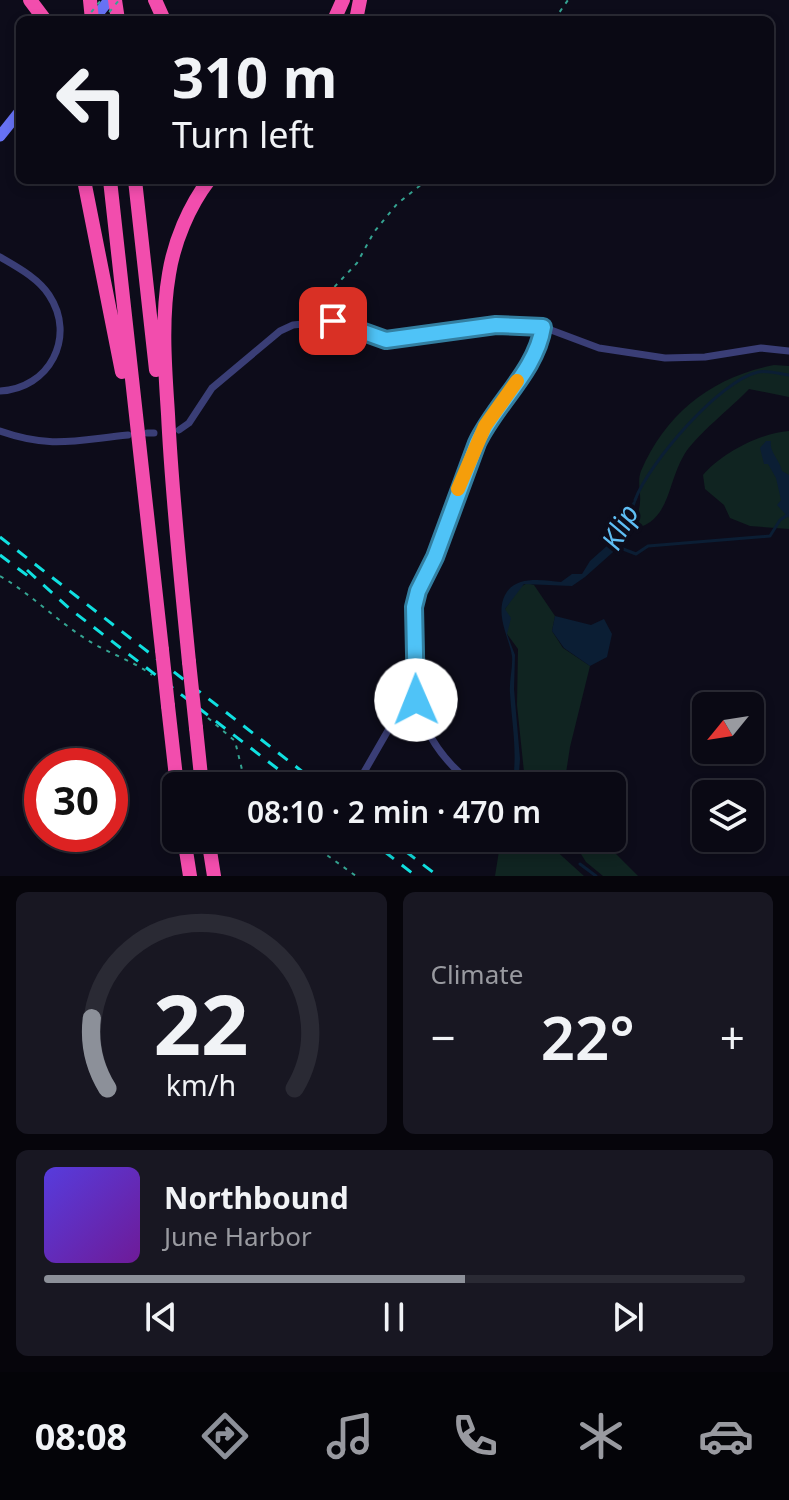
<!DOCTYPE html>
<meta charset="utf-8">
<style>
:root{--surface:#0a0914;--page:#181722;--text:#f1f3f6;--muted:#999aa0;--line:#2a2a34;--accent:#8c9099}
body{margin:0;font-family:"Noto Sans",sans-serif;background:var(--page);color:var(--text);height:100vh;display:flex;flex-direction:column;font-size:30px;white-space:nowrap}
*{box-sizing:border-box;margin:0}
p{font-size:26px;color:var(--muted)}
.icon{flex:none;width:44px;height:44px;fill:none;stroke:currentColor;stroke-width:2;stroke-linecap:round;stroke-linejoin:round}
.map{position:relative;height:876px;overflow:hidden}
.details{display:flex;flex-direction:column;gap:16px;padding:16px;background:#06050b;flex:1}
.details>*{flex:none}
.hud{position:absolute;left:16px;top:16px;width:758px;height:168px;border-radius:12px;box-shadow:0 4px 12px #0003,0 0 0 2px var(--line);background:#0a0914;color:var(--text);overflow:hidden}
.needle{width:52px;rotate:240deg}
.controls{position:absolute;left:692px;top:692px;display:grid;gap:16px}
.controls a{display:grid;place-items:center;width:72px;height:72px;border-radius:12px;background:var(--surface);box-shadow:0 4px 12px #0003,0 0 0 2px var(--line);font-size:40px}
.speed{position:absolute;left:24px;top:748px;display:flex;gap:16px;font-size:40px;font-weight:700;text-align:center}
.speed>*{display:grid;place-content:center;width:104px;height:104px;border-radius:50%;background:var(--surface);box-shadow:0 4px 12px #0003,0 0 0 2px var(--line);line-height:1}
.speed .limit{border:12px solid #d22;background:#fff;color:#111}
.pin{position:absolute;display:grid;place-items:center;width:68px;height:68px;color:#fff;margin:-34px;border-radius:16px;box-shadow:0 4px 12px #0006}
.me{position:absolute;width:88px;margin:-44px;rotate:359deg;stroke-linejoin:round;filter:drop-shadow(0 0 6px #0008)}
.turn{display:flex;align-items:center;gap:28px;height:168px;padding:0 24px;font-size:36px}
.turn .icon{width:104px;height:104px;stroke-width:2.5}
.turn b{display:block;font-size:56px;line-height:68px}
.big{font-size:60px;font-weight:600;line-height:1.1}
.details .tile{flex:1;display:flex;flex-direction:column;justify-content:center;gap:12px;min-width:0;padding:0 28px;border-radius:12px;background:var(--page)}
.details .dial{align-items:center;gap:0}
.dial svg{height:208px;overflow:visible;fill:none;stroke:var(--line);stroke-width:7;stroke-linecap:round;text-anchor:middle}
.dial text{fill:var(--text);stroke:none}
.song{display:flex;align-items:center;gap:24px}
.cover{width:96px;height:96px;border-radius:12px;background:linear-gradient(135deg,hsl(250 70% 55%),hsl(280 70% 35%))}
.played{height:8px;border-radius:4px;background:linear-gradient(90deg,var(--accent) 60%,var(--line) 60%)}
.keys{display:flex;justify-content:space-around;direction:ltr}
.heat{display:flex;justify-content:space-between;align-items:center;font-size:44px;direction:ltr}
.details .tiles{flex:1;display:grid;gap:16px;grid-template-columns:1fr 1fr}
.tile:last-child{grid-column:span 2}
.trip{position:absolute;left:162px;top:772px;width:464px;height:80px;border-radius:12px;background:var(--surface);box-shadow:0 4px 12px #0003,0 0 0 2px var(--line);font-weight:600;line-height:80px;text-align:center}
.tab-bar{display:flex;height:128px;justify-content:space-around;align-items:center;background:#040408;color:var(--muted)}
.tab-bar .icon{width:56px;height:56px}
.tab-bar .active{color:var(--accent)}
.tab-bar b{font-size:36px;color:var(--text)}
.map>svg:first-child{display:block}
.green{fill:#102421}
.water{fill:#0b1e34}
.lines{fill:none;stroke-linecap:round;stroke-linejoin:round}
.stream{stroke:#0b1e34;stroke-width:3}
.path{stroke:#35a492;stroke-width:2;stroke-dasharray:4 6;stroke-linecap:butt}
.minor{stroke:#3a3e76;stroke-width:7}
.secondary{stroke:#6772f4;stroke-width:11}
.motorway{stroke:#f24dad;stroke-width:14}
.rail{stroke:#10e0e0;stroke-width:3;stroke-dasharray:12 10;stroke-linecap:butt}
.path-bridge{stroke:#35a492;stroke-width:2;stroke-dasharray:4 6;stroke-linecap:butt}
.motorway-bridge{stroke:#f24dad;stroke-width:14}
.route-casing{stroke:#337fa1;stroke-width:20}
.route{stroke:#4fc3f7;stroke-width:14}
.slow{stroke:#f59e0b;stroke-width:14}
.labels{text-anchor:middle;stroke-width:8;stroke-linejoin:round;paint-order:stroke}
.water-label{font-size:28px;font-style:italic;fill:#5fbef4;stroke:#0d0c1a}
</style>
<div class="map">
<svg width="789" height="876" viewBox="0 0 789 876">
<rect width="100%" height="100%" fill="#0d0c1a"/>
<!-- green -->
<path class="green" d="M774,365L789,366V397L749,389C732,407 695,436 684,455C666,485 671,523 630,530C634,522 640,511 640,502C641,492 637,481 641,471C666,413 712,377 774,365Z
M789,431V529L750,526L730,518L724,505L705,489L703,475C722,453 760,433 789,431Z
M527,583L534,585L555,616L552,631L563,648L590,666L570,747L564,786H522L524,772L517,705L518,649L507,634L505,609L519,588Z
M505,838H542L584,876H495L499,851Z
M571,838H600L638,876H603L586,862Z"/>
<!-- water -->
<path class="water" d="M766,441H771C769,452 780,460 782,471L789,475V518L777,505L781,500L776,478L768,464H764L760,448Z
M638,496L621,545L585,577L572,586L524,584L505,609L511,618L507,634L515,655L514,689L520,759L518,786H512C518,754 512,725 510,693C509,681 513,668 512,656C509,637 495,615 505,595C515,575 543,580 561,582L572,574H582L590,561L618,536L624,513Z
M555,616L591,625L604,619L612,634L607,657L590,666L564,648L552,631Z"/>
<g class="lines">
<!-- stream -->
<path class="stream" d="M635,500C649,463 719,381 758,372C767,370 780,374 789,375
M618,547L636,554L648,546L770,536L780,520L789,514
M580,864L596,876"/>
<!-- path -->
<path class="path" d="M554,20L568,0
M307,316L357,263L374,232L397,204L427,180
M0,576C31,594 56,620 86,639C107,653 132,660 152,675
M208,718L235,741L246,786
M303,838L356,876"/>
<!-- minor -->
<path class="minor" d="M0,257C17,267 38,278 49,295C77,337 49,389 0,391
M179,430L189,423L212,388L280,331L293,325L333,321L386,340H402L441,331L523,324L543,327L599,348L665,358L705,357L761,348L789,351
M0,431C51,449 76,440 128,435
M147,433H154
M414,685C419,727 441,760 474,785
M356,786L409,694L416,651L414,607L418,591L435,557L477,443C496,403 536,371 543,327
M356,786H385
M399,786H421
M461,786L474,785"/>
<!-- secondary -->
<path class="secondary" d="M93,20L109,0
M0,136L20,111"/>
<!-- motorway -->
<path class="motorway" d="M30,0L45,20
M90,0L92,20
M115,0L118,20
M155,0L164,20
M334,20L343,0
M356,20L360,0
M84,180L122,372
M110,180L162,650
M135,180L156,370
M189,662C181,579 172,497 168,414C165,368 161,320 169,274C174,242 189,206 209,180
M168,706L177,786
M196,728L202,786
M184,838L190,876
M208,838L214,876"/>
<!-- rail -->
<path class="rail" d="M0,537L321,786
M0,555L32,579
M27,570L70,609L300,786
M367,838L416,876
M388,838L438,876"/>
<!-- path-bridge -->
<path class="path-bridge" d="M85,20L101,0
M103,20L119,0"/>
<!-- motorway-bridge -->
<path class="motorway-bridge" d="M162,650L168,706
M189,662L196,728"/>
</g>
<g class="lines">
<!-- route casing -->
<g class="route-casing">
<path id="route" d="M333,321L386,340L496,325L543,327C536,371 496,403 477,443L435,557L418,591L414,607L416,700"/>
</g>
<!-- route -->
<use href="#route" class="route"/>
<!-- slow -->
<path class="slow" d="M458,489L485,426L517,381"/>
</g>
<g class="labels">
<!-- water labels -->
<g class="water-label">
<text transform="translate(620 527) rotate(-62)" y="10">Klip</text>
</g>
</g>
</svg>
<div class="controls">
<a><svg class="needle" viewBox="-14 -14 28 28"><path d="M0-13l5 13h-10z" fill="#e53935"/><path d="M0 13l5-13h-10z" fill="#999aa0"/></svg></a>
<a><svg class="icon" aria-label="layers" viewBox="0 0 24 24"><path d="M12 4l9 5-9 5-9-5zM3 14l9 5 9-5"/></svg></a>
</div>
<div class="speed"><div class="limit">30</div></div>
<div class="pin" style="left:333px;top:321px;background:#d93025"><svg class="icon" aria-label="arrive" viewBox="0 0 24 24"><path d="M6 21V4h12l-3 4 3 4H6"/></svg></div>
<svg class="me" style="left:416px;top:700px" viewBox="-20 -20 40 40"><circle r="19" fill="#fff"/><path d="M0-13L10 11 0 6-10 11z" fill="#4fc3f7"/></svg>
<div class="trip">08:10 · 2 min · 470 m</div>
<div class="hud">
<div class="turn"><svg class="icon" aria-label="left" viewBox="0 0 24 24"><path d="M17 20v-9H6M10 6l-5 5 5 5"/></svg><div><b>310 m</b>Turn left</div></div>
</div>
</div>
<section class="details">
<div class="tiles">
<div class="tile dial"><svg viewBox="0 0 100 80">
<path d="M14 69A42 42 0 1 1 86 69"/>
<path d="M14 69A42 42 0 0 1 8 42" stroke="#8c9099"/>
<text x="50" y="56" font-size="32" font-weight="700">22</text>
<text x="50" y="72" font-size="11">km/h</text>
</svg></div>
<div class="tile"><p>Climate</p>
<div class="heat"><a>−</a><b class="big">22°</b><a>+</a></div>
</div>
<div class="tile">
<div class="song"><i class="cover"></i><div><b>Northbound</b><p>June Harbor</p></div></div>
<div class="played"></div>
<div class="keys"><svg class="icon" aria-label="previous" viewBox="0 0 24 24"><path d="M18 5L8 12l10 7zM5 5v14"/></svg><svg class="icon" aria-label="pause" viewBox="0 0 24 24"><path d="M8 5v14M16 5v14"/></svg><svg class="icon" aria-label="next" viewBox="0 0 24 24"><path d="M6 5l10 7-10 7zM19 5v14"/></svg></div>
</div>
</div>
</section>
<nav class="tab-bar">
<b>08:08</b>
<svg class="icon active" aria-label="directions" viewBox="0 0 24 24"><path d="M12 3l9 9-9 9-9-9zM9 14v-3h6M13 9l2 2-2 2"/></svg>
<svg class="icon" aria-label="music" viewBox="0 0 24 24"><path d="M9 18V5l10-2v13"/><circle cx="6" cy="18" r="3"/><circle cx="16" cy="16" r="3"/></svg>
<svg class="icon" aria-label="phone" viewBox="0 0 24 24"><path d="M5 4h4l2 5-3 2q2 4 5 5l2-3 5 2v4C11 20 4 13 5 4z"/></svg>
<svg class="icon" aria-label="climate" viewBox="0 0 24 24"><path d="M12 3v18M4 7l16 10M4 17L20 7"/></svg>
<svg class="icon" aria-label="car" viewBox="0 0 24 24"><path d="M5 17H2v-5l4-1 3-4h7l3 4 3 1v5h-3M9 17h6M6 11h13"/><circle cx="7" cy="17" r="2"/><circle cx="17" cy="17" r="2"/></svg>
</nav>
